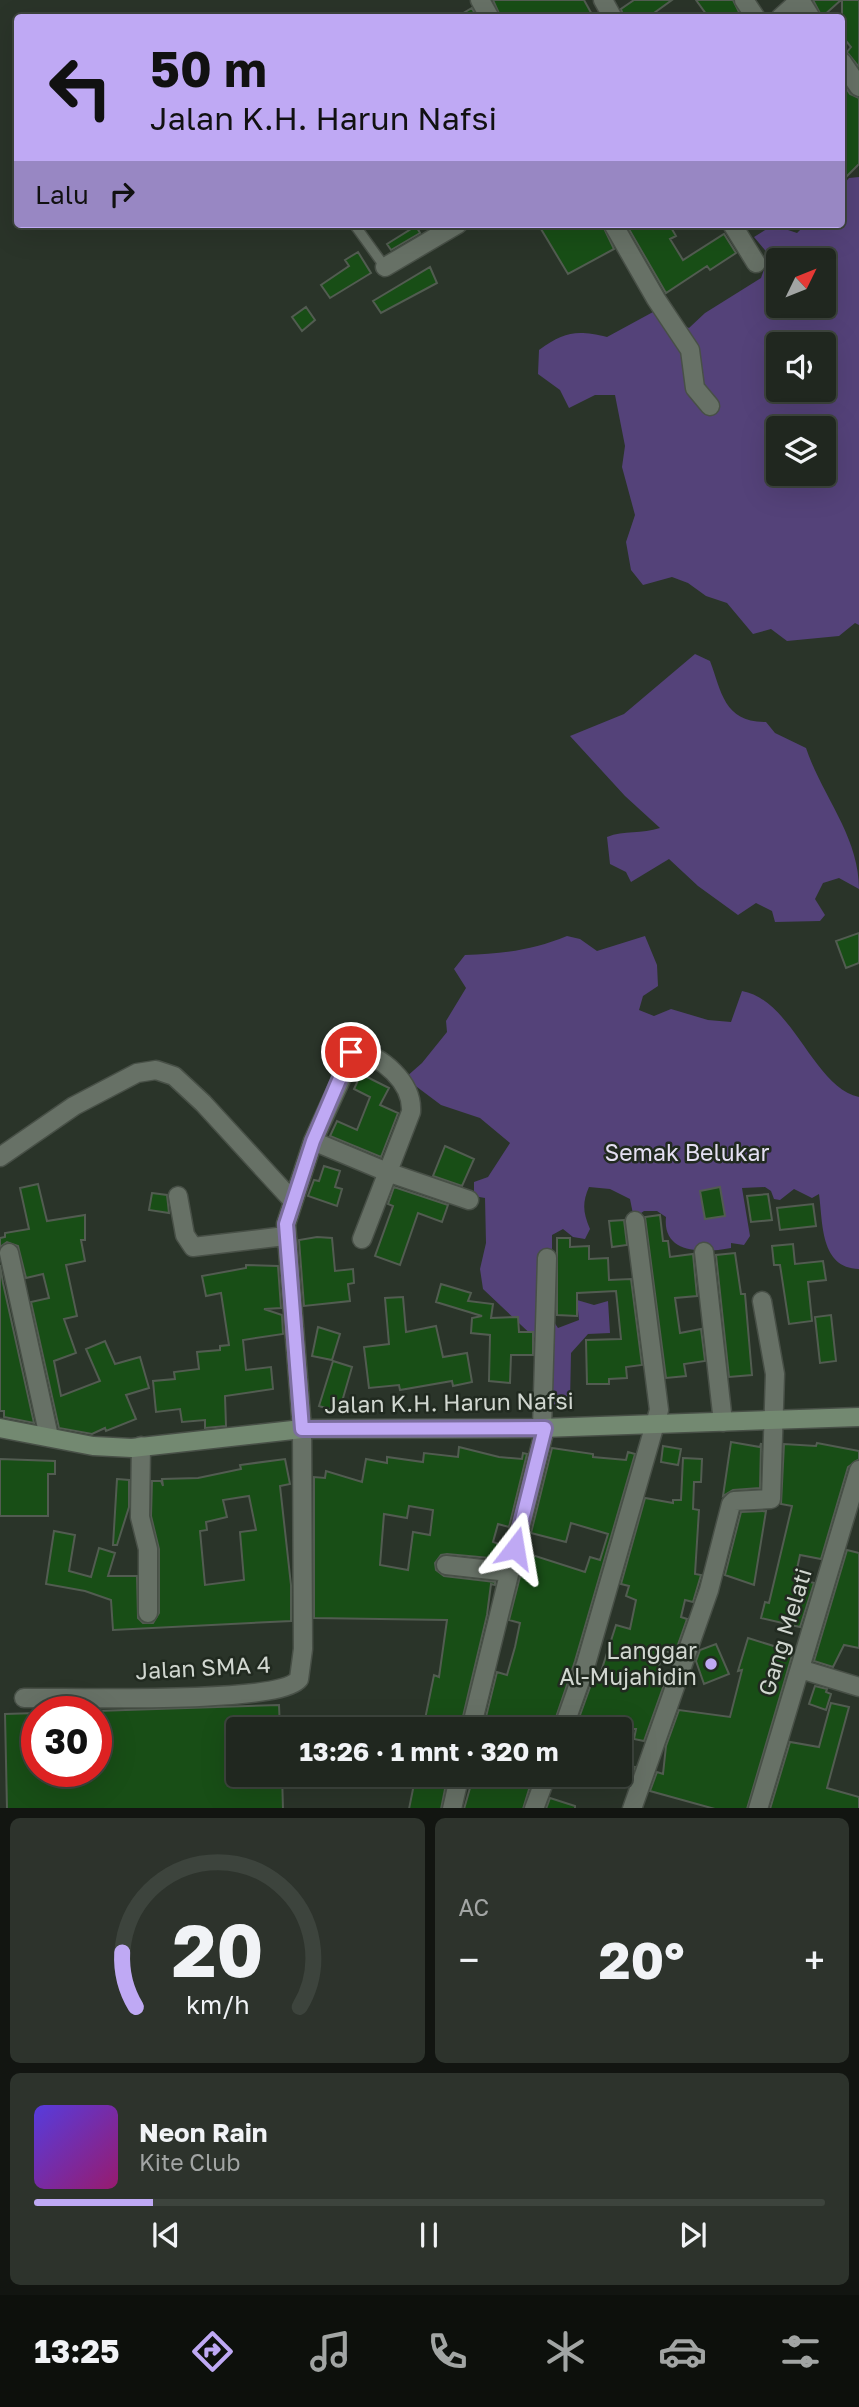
<!DOCTYPE html>
<html lang="id">
<meta charset="utf-8">
<style>
:root{--surface:#20271f;--page:#2d332c;--text:#f1f3f6;--muted:#a2a5a4;--line:#3d443d;--accent:#bfa9f4}
body{margin:0;font-family:"Golos Text",sans-serif;background:var(--page);color:var(--text);height:100vh;display:flex;flex-direction:column;font-size:26px;white-space:nowrap}
*{box-sizing:border-box;margin:0}
p{font-size:23px;color:var(--muted)}
.icon{flex:none;width:38px;height:38px;fill:none;stroke:currentColor;stroke-width:2;stroke-linecap:round;stroke-linejoin:round}
.map{position:relative;height:1808px;overflow:hidden}
.details{display:flex;flex-direction:column;gap:10px;padding:10px;background:#121511;flex:1}
.details>*{flex:none}
.guide{position:absolute;left:14px;top:14px;width:831px;height:214px;border-radius:7px;box-shadow:0 7px 28px #0002,0 0 0 2px var(--line);background:#bfa9f4;color:#111;overflow:hidden}
.needle{width:46px;rotate:47deg}
.buttons{position:absolute;left:766px;top:248px;display:grid;gap:14px}
.buttons a{display:grid;place-items:center;width:70px;height:70px;border-radius:7px;background:var(--surface);box-shadow:0 7px 28px #0002,0 0 0 2px var(--line);font-size:35px}
.speed{position:absolute;left:21px;top:1696px;display:flex;gap:14px;font-size:35px;font-weight:700;text-align:center}
.speed>*{display:grid;place-content:center;width:91px;height:91px;border-radius:50%;background:var(--surface);box-shadow:0 7px 28px #0002,0 0 0 2px var(--line);line-height:1}
.speed .limit{border:10px solid #d22;background:#fff;color:#111}
.pin{position:absolute;display:grid;place-items:center;width:60px;height:60px;color:#fff;margin:-30px;border:4px solid #fff;border-radius:50%;box-shadow:0 2px 7px #0007}
.me{position:absolute;width:77px;margin:-38px;rotate:14deg;stroke-linejoin:round;filter:drop-shadow(0 0 5px #0008)}
.turn{display:flex;align-items:center;gap:24px;height:147px;padding:0 21px;font-size:32px}
.turn .icon{width:91px;height:91px;stroke-width:2.5}
.turn b{display:block;font-size:49px;line-height:60px}
.then{display:flex;align-items:center;height:66px;padding:0 21px;background:#0003;gap:14px;font-size:26px}
.big{font-size:52px;font-weight:700;line-height:1.1}
.details .widget{flex:1;display:flex;flex-direction:column;justify-content:center;gap:10px;min-width:0;padding:0 24px;border-radius:10px;background:var(--page)}
.details .dial{align-items:center;gap:0}
.dial svg{height:182px;overflow:visible;fill:none;stroke:var(--line);stroke-width:7;stroke-linecap:round;text-anchor:middle}
.dial text{fill:var(--text);stroke:none}
.song{display:flex;align-items:center;gap:21px}
.cover{width:84px;height:84px;border-radius:10px;background:linear-gradient(135deg,hsl(250 70% 55%),hsl(320 70% 35%))}
.played{height:7px;border-radius:4px;background:linear-gradient(90deg,var(--accent) 15%,var(--line) 15%)}
.keys{display:flex;justify-content:space-around;direction:ltr}
.heat{display:flex;justify-content:space-between;align-items:center;font-size:38px;direction:ltr}
.details .tiles{flex:1;display:grid;gap:10px;grid-template-columns:1fr 1fr}
.widget:last-child{grid-column:span 2}
.trip{position:absolute;left:226px;top:1717px;width:406px;height:70px;border-radius:7px;background:var(--surface);box-shadow:0 7px 28px #0002,0 0 0 2px var(--line);font-weight:700;line-height:70px;text-align:center}
.dock{display:flex;height:112px;justify-content:space-around;align-items:center;background:#0d100c;color:var(--muted)}
.dock .icon{width:49px;height:49px}
.dock .selected{color:var(--accent)}
.dock b{font-size:32px;color:var(--text)}
.map>svg:first-child{display:block}
.green{fill:#544279;fill-rule:evenodd}
.building{fill:#184e16;stroke:#525c51;stroke-width:2;fill-rule:evenodd}
.lines{fill:none;stroke-linecap:round;stroke-linejoin:round}
.service-casing{stroke:#485047;stroke-width:12}
.minor-casing{stroke:#485047;stroke-width:21}
.secondary-casing{stroke:#485047;stroke-width:21}
.service{stroke:#677166;stroke-width:9}
.minor{stroke:#677166;stroke-width:18}
.secondary{stroke:#738971;stroke-width:18}
.route-casing{stroke:#7c6e9f;stroke-width:18}
.route{stroke:#bfa9f4;stroke-width:12}
.poi-dot{fill:#bfa9f4;stroke:#212a20;stroke-width:2.5}
.labels{text-anchor:middle;stroke-width:5;stroke-linejoin:round;paint-order:stroke}
.park-label{font-size:23px;fill:#e4dff2;stroke:#212a20}
.street-label{font-size:23px;fill:#d1d7d0;stroke:#212a20}
.poi-label{font-size:23px;fill:#d1d7d0;stroke:#212a20;text-anchor:end}
</style>
<div class="map">
<svg width="859" height="1809" viewBox="0 0 859 1809">
<rect width="100%" height="100%" fill="#2a3429"/>
<!-- green -->
<path class="green" d="M859,177V625L855,623L839,636L787,641L771,629L753,634L727,603L706,596L688,583L672,577L643,585L631,570L626,542L635,515L622,467L625,446L615,395H595L569,408L560,390L538,374L539,350C565,331 577,330 607,337L653,312L689,328L705,313L761,278L769,255L754,237L773,225L797,233L806,224H842V186L849,178ZM779,261H824V306H779ZM779,345H824V390H779ZM779,429H824V474H779Z
M695,654L710,661C722,693 724,722 766,722L775,733L806,748C822,796 859,836 859,889L839,878L823,883L815,899L825,915L820,921L775,922L772,911L756,903L738,915L698,886L669,859L631,882L626,872L610,864L607,837C624,830 642,834 660,828L625,796L570,736L624,714Z
M567,936L580,939L597,951L645,936L657,965L658,986L643,996L639,1010L654,1016L671,1009L708,1020L731,1022L742,991C793,1000 813,1087 859,1097V1269C820,1268 823,1223 819,1194L812,1198L794,1189L780,1200L774,1199L771,1191L765,1187L742,1188L750,1236L744,1245L731,1243V1248C704,1253 662,1255 666,1217L657,1211H644L637,1216L638,1239L630,1199L610,1189L589,1187C582,1203 583,1213 590,1229L585,1239L573,1237L563,1229L552,1235V1319L558,1328L579,1320L577,1300L594,1305L608,1301L610,1333L588,1334L571,1353L570,1403L554,1407L543,1401L538,1341L483,1289L480,1269L486,1243L485,1198L474,1196V1182L488,1177L510,1143L480,1118L441,1105L405,1078L422,1063L447,1032L446,1021L466,988L454,969L465,955C502,954 533,950 567,936Z"/>
<!-- building -->
<path class="building" d="M493,0H584L594,18H501Z
M634,0H672L647,18H624L621,9Z
M696,0H733L742,18H709Z
M813,0H841L822,17Z
M842,0H859V67L847,52L851,47L842,36Z
M472,8L477,18H455Z
M842,82L850,94L859,98V164L842,181Z
M538,224H602L614,249L568,274Z
M626,224H669L676,236L670,239L683,260L724,234L736,253L710,270L707,266L666,293Z
M416,226L420,233L391,250L387,244Z
M358,252L371,273L330,298L321,285L349,266L345,260Z
M430,267L437,283L381,313L373,301Z
M306,307L315,320L302,331L292,317Z
M859,933V963L846,968L836,941Z
M361,1074L389,1088L380,1105L398,1113L381,1157L330,1136L337,1121L357,1130L370,1097L354,1089Z
M445,1146L474,1159L462,1186L433,1176Z
M324,1166L340,1171L335,1187L342,1189L337,1206L308,1196L314,1180L319,1181Z
M38,1184L47,1221L85,1215V1240H81L85,1261L66,1265L77,1316L64,1319L76,1353L54,1361L61,1396L100,1381L86,1349L105,1341L115,1364L140,1357L149,1388L126,1395L136,1419L106,1431L105,1428L92,1434L59,1428L31,1302L49,1298L43,1274L26,1278L18,1246L7,1242L0,1247V1238L5,1237V1233L29,1229L20,1188Z
M394,1187L448,1205L442,1222L418,1213L400,1265L375,1256L393,1206L388,1204Z
M720,1187L725,1216L705,1219L700,1191Z
M152,1193L167,1195L169,1213L149,1210Z
M768,1194L772,1220L751,1222L747,1196Z
M813,1204L816,1226L780,1230L777,1208Z
M660,1215L663,1241H668L670,1257L693,1254L697,1296L675,1298L680,1333L701,1329L705,1361L684,1364L686,1376L666,1378L645,1217Z
M624,1220L627,1245L612,1247L609,1221Z
M317,1237L332,1238L335,1271L353,1269L354,1283L348,1284L350,1301L304,1306L299,1240Z
M557,1238H570V1247L589,1246V1259L608,1258L609,1280L631,1279L642,1365L626,1367L627,1378L609,1379V1384H587L586,1340L621,1339L616,1291L577,1293V1316L557,1315Z
M793,1244L795,1264L823,1261L826,1280L808,1282L812,1321L789,1324L780,1265H774L772,1246Z
M735,1253L741,1294H745L752,1375L729,1377L716,1255Z
M0,1265L3,1283L34,1423L4,1417V1411H0Z
M246,1265L278,1266L281,1308L264,1309L282,1315L283,1334L243,1340L246,1370L271,1367L273,1389L225,1396L226,1426L205,1428V1420L182,1422L180,1409L156,1412L153,1381L175,1379L174,1372L199,1369L197,1352L220,1350V1346L229,1345L221,1293L206,1296L202,1276L246,1268Z
M441,1284L471,1293L468,1301L493,1304L491,1318L518,1317L519,1332H533V1355H511L510,1383L489,1381L490,1335L471,1333L472,1318L482,1316L436,1302Z
M403,1297L406,1332L436,1326L443,1357L467,1353L472,1382L453,1386L452,1381L400,1390L399,1385L369,1388L364,1347L389,1344L385,1298Z
M831,1315L836,1361L820,1363L815,1317Z
M318,1327L340,1334L332,1360L312,1356Z
M333,1361L352,1367L339,1412L319,1406Z
M731,1442L760,1447L761,1443L760,1488L733,1490L723,1496Z
M817,1443L859,1451V1459L848,1467L821,1559L800,1555L795,1578L814,1583L800,1627L761,1618L765,1602L769,1603L792,1506L781,1504L784,1444L816,1446Z
M663,1446L681,1449L678,1465L661,1462Z
M459,1447L499,1457L522,1459L523,1453L527,1454L509,1527L498,1524L493,1542L504,1546L501,1559L447,1554L441,1555L435,1563L436,1570L444,1576L495,1582V1585L491,1584L487,1615L460,1729H423L434,1675L439,1677L447,1620L314,1618V1477L325,1478L326,1471L362,1482L366,1459L387,1463V1457L423,1462L424,1453L458,1457ZM409,1506L433,1510L430,1535L413,1532L408,1570L380,1565L384,1514L407,1518Z
M552,1448L593,1454V1457L626,1460L628,1452L635,1454L575,1661L552,1729L519,1725L518,1729H483L497,1672L507,1675L515,1647L520,1623L509,1620L526,1553L585,1572L590,1557L600,1560L608,1534L571,1523L566,1542L531,1533Z
M683,1458L702,1459L701,1482H694L693,1509L699,1510L695,1574L701,1575L693,1602L685,1600L681,1617L687,1619L675,1653L663,1651L656,1678L666,1679L644,1741L634,1739L636,1729H575L593,1679L598,1681L616,1625L630,1629L636,1600L626,1596L629,1586L621,1584L645,1498L673,1503V1500H681Z
M0,1459L55,1461V1474H48V1516H0Z
M285,1459L290,1484L280,1486L291,1585V1621L113,1630L111,1600L85,1591L46,1584L54,1531L75,1535L69,1571L91,1577L99,1548L115,1553L108,1576H137L138,1618L143,1623H153L159,1613V1549L151,1516L152,1481H161L163,1486L162,1479L198,1478L241,1469L240,1465ZM249,1496L256,1530L240,1532L244,1580L205,1585L200,1531L207,1530L206,1522L227,1517L223,1500Z
M117,1479L129,1480V1507L117,1545H113Z
M766,1511L754,1585L725,1575L741,1512Z
M847,1550L859,1553V1648L844,1645L833,1667L814,1661Z
M748,1638L793,1652L747,1809H715L650,1791L657,1772L663,1774L666,1746L679,1710L730,1717L742,1670L738,1671Z
M716,1644L729,1674L704,1684L696,1661L700,1650Z
M815,1686L827,1689L826,1692L831,1694L826,1710L809,1704Z
M831,1703L849,1707L827,1788L859,1797V1809H770L790,1742L819,1747Z
M279,1705L280,1729H238V1774H282L283,1809H7L5,1714L37,1713V1771H96V1711Z
M620,1764L635,1767L628,1786L620,1784Z
M416,1774H448L441,1809H409Z
M474,1774H500L508,1777L507,1783L530,1786L523,1809H464Z
M550,1798L575,1806V1809H546Z"/>
<g class="lines">
<!-- service casing -->
<g class="service-casing">
<path id="service" d="M354,224L385,267"/>
</g>
<!-- minor casing -->
<g class="minor-casing">
<path id="minor" d="M480,0L490,18
M603,0L613,18
M744,0L756,18
M800,0L811,18
M780,18L800,0
M842,62L859,87
M613,224L656,299L690,350L695,388L710,406
M732,224L756,263
M385,267L458,224
M313,1141L387,1172L469,1200
M0,1157L74,1106L137,1073L156,1070L174,1076L203,1103L292,1200
M178,1196L185,1235L193,1247L285,1236
M704,1252L723,1422
M9,1253L49,1437
M542,1428L547,1258
M141,1446L140,1517L148,1549V1613
M446,1565L509,1572
M800,1669L859,1687
M24,1698C67,1697 279,1705 299,1679L303,1649L302,1429L286,1224L313,1141L354,1051C382,1055 413,1083 411,1112L362,1239
M471,1729L545,1428
M563,1729L586,1664L659,1410L635,1221
M452,1809L460,1774
M534,1809L547,1774
M632,1809L709,1590L731,1504L734,1501L771,1499L775,1374L762,1301
M758,1809L859,1470"/>
</g>
<!-- secondary casing -->
<g class="secondary-casing">
<path id="secondary" d="M0,1428L93,1446L132,1448L302,1429L542,1428L859,1417"/>
</g>
<!-- service -->
<use href="#service" class="service"/>
<!-- minor -->
<use href="#minor" class="minor"/>
<!-- secondary -->
<use href="#secondary" class="secondary"/>
</g>
<g class="lines">
<!-- route casing -->
<g class="route-casing">
<path id="route" d="M351,1052L313,1141L286,1224L302,1429L545,1428L515,1548"/>
</g>
<!-- route -->
<use href="#route" class="route"/>
</g>
<!-- markers -->
<circle class="poi-dot" cx="711" cy="1664" r="7"/>
<g class="labels">
<!-- park labels -->
<g class="park-label">
<text x="687" y="1161">Semak Belukar</text>
</g>
<!-- street labels -->
<g class="street-label">
<text transform="translate(449 1403) rotate(-1)" y="8">Jalan K.H. Harun Nafsi</text>
<text transform="translate(785 1632) rotate(-73)" y="8">Gang Melati</text>
<text transform="translate(203 1668) rotate(-3)" y="8">Jalan SMA 4</text>
</g>
<!-- poi labels -->
<g class="poi-label">
<text x="697" y="1659">Langgar<tspan x="697" dy="26">Al-Mujahidin</tspan></text>
</g>
</g>
</svg>
<div class="buttons">
<a><svg class="needle" viewBox="-14 -14 28 28"><path d="M0-13l5 13h-10z" fill="#e53935"/><path d="M0 13l5-13h-10z" fill="#a2a5a4"/></svg></a>
<a><svg class="icon" aria-label="sound" viewBox="0 0 24 24"><path d="M4 9h4l5-4v14l-5-4H4zM17 9q2 3 0 6"/></svg></a>
<a><svg class="icon" aria-label="layers" viewBox="0 0 24 24"><path d="M12 4l9 5-9 5-9-5zM3 14l9 5 9-5"/></svg></a>
</div>
<div class="speed"><div class="limit">30</div></div>
<div class="pin" style="left:351px;top:1052px;background:#d93025"><svg class="icon" aria-label="arrive" viewBox="0 0 24 24"><path d="M6 21V4h12l-3 4 3 4H6"/></svg></div>
<svg class="me" style="left:515px;top:1548px" viewBox="-20 -20 40 40"><path d="M0-17L14 15 0 8-14 15z" fill="#bfa9f4" stroke="#fff" stroke-width="4"/></svg>
<div class="trip">13:26 · 1 mnt · 320 m</div>
<div class="guide">
<div class="turn"><svg class="icon" aria-label="left" viewBox="0 0 24 24"><path d="M17 20v-9H6M10 6l-5 5 5 5"/></svg><div><b>50 m</b>Jalan K.H. Harun Nafsi</div></div>
<div class="then">Lalu<svg class="icon" aria-label="right" viewBox="0 0 24 24"><path d="M7 20v-9h11M14 6l5 5-5 5"/></svg></div>
</div>
</div>
<section class="details">
<div class="tiles">
<div class="widget dial"><svg viewBox="0 0 100 80">
<path d="M14 69A42 42 0 1 1 86 69"/>
<path d="M14 69A42 42 0 0 1 8 45" stroke="#bfa9f4"/>
<text x="50" y="56" font-size="32" font-weight="700">20</text>
<text x="50" y="72" font-size="11">km/h</text>
</svg></div>
<div class="widget"><p>AC</p>
<div class="heat"><a>−</a><b class="big">20°</b><a>+</a></div>
</div>
<div class="widget">
<div class="song"><i class="cover"></i><div><b>Neon Rain</b><p>Kite Club</p></div></div>
<div class="played"></div>
<div class="keys"><svg class="icon" aria-label="previous" viewBox="0 0 24 24"><path d="M18 5L8 12l10 7zM5 5v14"/></svg><svg class="icon" aria-label="pause" viewBox="0 0 24 24"><path d="M8 5v14M16 5v14"/></svg><svg class="icon" aria-label="next" viewBox="0 0 24 24"><path d="M6 5l10 7-10 7zM19 5v14"/></svg></div>
</div>
</div>
</section>
<nav class="dock">
<b>13:25</b>
<svg class="icon selected" aria-label="directions" viewBox="0 0 24 24"><path d="M12 3l9 9-9 9-9-9zM9 14v-3h6M13 9l2 2-2 2"/></svg>
<svg class="icon" aria-label="music" viewBox="0 0 24 24"><path d="M9 18V5l10-2v13"/><circle cx="6" cy="18" r="3"/><circle cx="16" cy="16" r="3"/></svg>
<svg class="icon" aria-label="phone" viewBox="0 0 24 24"><path d="M5 4h4l2 5-3 2q2 4 5 5l2-3 5 2v4C11 20 4 13 5 4z"/></svg>
<svg class="icon" aria-label="climate" viewBox="0 0 24 24"><path d="M12 3v18M4 7l16 10M4 17L20 7"/></svg>
<svg class="icon" aria-label="car" viewBox="0 0 24 24"><path d="M5 17H2v-5l4-1 3-4h7l3 4 3 1v5h-3M9 17h6M6 11h13"/><circle cx="7" cy="17" r="2"/><circle cx="17" cy="17" r="2"/></svg>
<svg class="icon" aria-label="filters" viewBox="0 0 24 24"><path d="M4 7h16M4 17h16"/><circle cx="9" cy="7" r="2"/><circle cx="15" cy="17" r="2"/></svg>
</nav>
